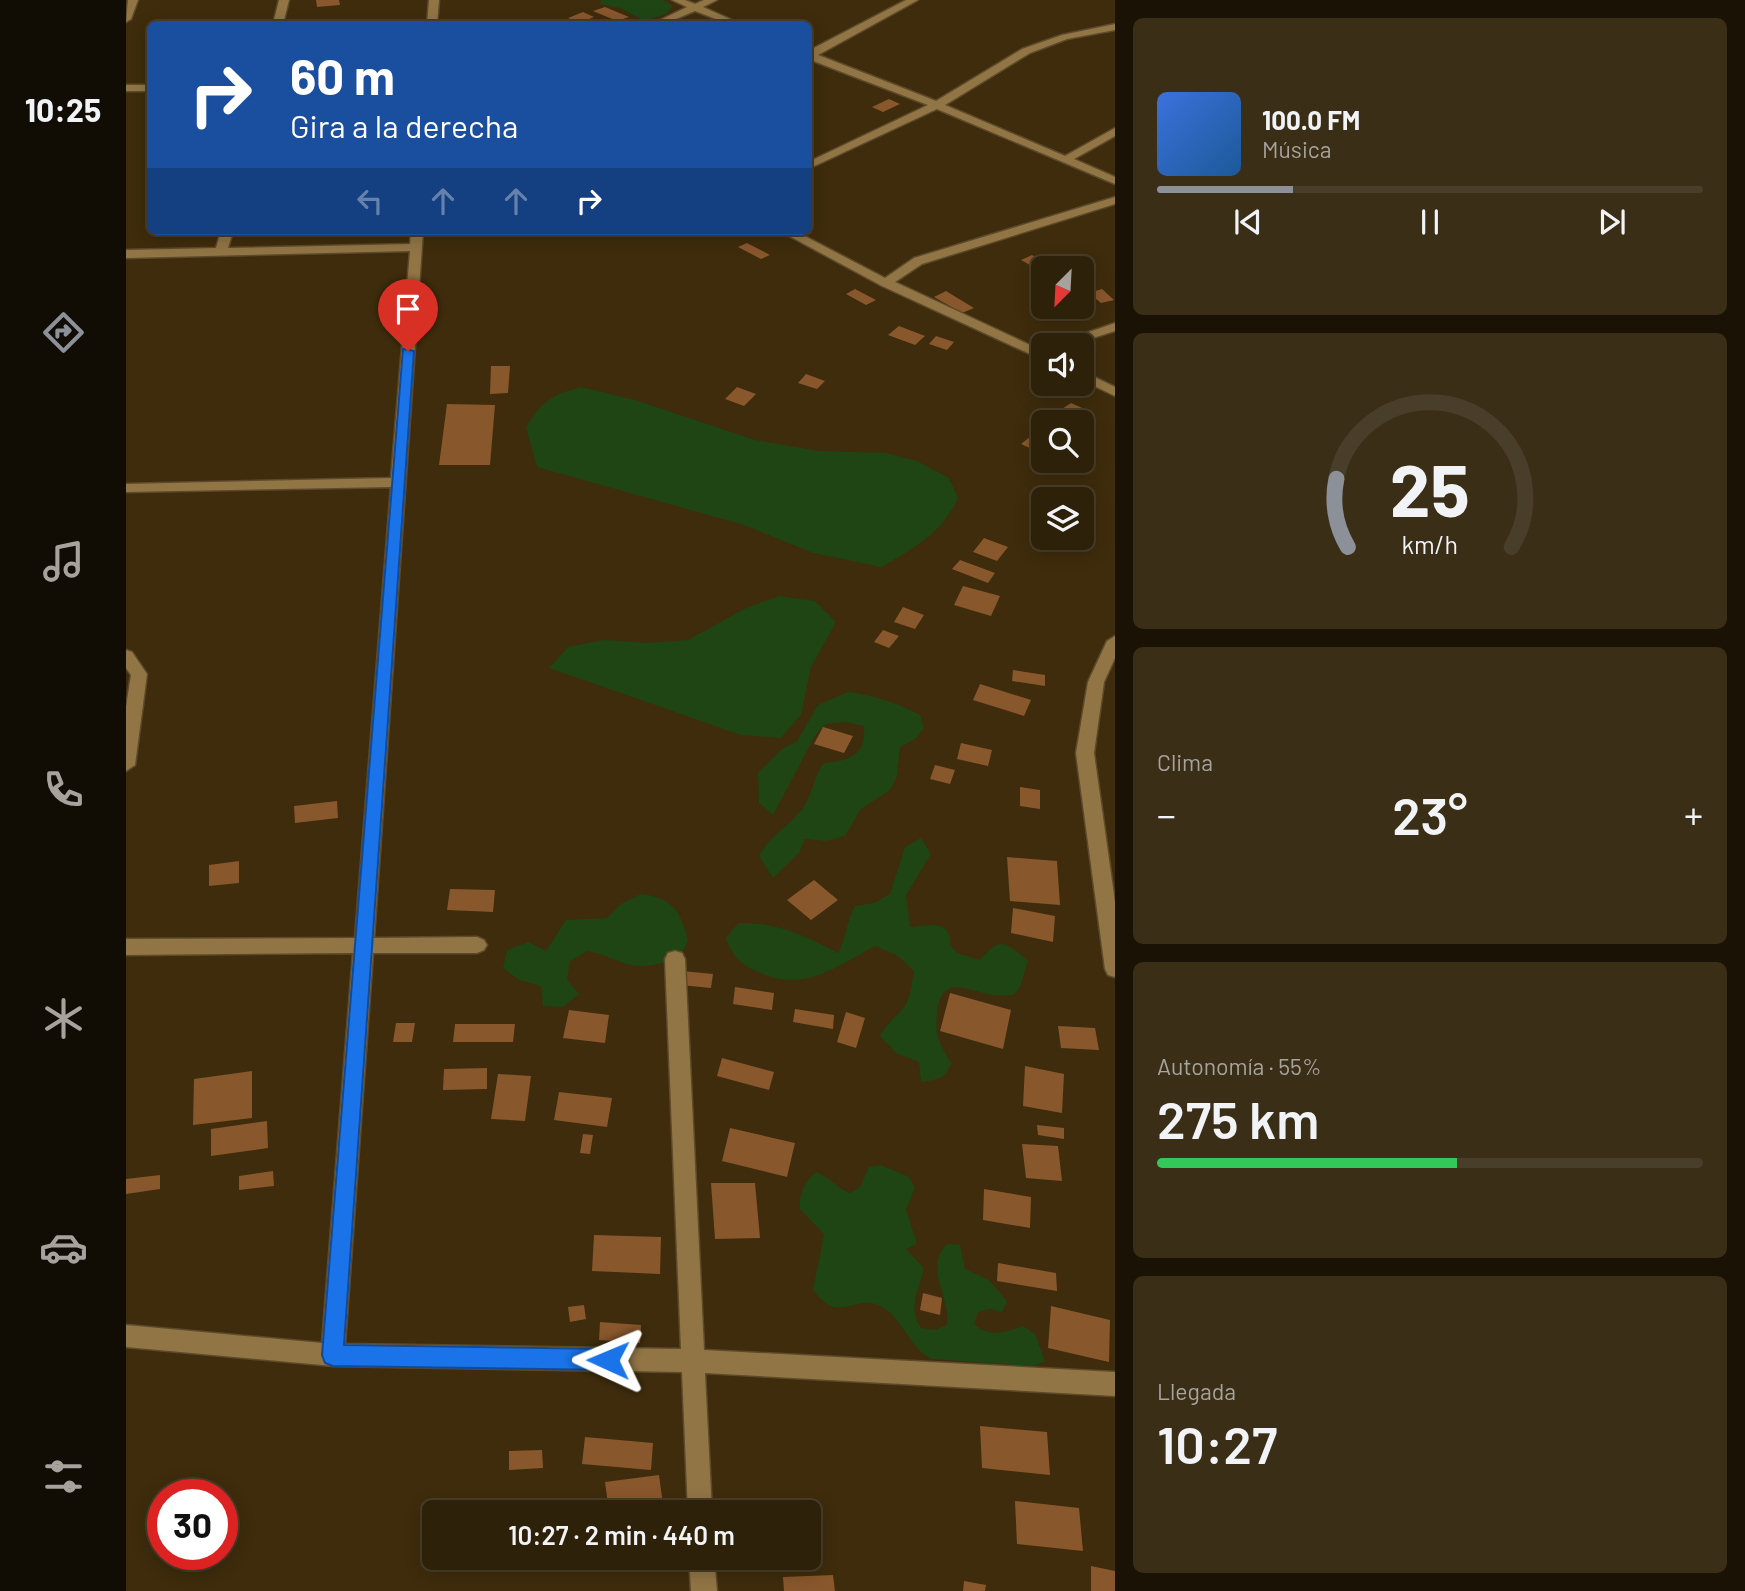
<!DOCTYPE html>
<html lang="es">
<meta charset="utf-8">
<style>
:root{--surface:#2e2109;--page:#3a2e17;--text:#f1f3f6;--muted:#a7a39c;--line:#493e2a;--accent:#8c9099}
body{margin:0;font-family:Barlow,sans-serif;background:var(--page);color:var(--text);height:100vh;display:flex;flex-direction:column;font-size:26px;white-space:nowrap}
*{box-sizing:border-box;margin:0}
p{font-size:23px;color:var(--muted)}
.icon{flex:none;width:38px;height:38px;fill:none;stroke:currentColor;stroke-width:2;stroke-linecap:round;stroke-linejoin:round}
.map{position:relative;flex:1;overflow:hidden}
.sheet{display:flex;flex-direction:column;gap:18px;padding:18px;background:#191205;width:630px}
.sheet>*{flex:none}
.guide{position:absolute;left:21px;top:21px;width:665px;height:214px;border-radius:10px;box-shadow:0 4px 18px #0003,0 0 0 2px var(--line);background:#1a4fa0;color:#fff;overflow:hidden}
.needle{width:46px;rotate:204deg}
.tools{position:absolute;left:905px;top:256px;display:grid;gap:14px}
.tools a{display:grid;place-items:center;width:63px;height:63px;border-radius:10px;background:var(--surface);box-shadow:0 4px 18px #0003,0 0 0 2px var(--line);font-size:35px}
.speed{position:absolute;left:21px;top:1479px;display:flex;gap:14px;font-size:35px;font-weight:700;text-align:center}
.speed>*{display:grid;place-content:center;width:91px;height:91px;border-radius:50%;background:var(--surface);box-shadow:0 4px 18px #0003,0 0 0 2px var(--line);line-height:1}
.speed .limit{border:10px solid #d22;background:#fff;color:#111}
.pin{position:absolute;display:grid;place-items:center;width:60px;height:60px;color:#fff;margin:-72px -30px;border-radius:50% 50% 50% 0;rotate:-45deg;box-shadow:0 0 7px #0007}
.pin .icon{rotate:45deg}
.me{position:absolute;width:77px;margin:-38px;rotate:271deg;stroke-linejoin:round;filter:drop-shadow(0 0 5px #0008)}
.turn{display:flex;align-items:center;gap:24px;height:147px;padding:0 28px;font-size:32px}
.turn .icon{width:91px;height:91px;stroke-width:2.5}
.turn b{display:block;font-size:49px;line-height:60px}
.lanes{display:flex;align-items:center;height:66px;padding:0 28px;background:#0003;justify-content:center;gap:35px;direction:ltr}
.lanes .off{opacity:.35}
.big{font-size:52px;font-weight:600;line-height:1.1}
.sheet .card{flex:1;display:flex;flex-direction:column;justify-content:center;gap:10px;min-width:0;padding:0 24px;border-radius:10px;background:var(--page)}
.sheet .dial{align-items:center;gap:0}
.dial svg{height:182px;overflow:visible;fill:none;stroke:var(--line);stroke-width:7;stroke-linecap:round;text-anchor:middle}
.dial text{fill:var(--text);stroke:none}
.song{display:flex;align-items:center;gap:21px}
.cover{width:84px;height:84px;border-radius:10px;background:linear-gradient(135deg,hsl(220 70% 55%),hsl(210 70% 35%))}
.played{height:7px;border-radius:4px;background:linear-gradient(90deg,var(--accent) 25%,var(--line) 25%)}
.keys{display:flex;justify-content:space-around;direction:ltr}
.heat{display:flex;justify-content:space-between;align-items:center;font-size:38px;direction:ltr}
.charge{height:10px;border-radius:5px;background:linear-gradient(90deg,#34c759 55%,var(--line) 0)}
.trip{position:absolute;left:296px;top:1500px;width:399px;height:70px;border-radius:10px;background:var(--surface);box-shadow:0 4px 18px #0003,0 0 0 2px var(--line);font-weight:600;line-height:70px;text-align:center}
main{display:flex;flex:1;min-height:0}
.tab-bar{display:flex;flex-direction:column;width:126px;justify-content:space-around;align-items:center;background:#120d04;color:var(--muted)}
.tab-bar .icon{width:49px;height:49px}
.tab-bar .current{color:var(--accent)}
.tab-bar b{font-size:32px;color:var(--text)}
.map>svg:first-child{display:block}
.green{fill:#1f4515}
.building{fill:#89572c}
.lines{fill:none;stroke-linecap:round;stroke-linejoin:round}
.minor-casing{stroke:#5c4a2b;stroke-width:3}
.minor{fill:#917545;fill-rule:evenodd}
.route{fill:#1a73e8;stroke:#114b97;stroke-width:2}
</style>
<main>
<nav class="tab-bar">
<b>10:25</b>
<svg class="icon current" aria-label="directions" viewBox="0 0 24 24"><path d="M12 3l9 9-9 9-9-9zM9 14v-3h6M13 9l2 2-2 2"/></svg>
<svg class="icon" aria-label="music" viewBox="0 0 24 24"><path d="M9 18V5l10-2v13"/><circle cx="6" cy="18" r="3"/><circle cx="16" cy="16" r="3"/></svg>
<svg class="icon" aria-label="phone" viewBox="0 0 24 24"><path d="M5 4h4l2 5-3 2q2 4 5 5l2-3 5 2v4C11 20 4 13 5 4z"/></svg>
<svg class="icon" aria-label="climate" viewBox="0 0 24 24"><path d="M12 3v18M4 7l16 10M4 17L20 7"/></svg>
<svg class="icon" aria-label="car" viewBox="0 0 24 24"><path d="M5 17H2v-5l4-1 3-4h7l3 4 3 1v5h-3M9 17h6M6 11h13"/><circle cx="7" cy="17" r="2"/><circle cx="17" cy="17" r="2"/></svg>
<svg class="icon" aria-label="filters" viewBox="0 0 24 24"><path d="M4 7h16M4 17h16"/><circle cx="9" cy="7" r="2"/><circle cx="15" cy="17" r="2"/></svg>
</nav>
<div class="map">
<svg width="989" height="1591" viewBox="0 0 989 1591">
<rect width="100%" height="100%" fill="#3e2c0c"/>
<!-- green -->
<path class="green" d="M475,0H537L547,6L540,14L518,21L494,8L474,4Z
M455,387L509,400L629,440L693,451L760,453L791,461L823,478L832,498C816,533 788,548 756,567L687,553L618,525L411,467L400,427C417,401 425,395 455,387Z
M653,596L689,601L710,622L685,667L675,715L655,738L615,735L423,668L442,647L478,640L521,643L562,640L620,608Z
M722,692C748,695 771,703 794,715L798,728L789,739L774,747L771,776L764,790L735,809L719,836L700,841L679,839L673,853L647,878L633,856C644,835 664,826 677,808C687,794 687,777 698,763C723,761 741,755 738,726L719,722L700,724L690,734L647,815L633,803L632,773L656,749L671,741L692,705Z
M795,838L805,854L780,895L784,927C802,925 826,919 824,945L831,953L854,960C874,936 879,941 902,961L894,987L888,995C881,995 873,996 866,995C841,991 816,973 811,1012C809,1037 813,1042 825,1063C820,1079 810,1080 795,1082L793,1062L770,1053L754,1036C761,1024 767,1019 776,1010C784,1001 786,982 788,971L772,956L749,946C708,968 678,993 632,972C614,964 606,956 600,938L612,923C653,922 677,935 712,953C721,937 720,922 729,906L748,903L764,894L779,847Z
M515,894C547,898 556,912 562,942L552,959C536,963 517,969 500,964C487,959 476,954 462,951L444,961L441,980L453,994L437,1007L417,1006L415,986L393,980L377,968L381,950L402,942L420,951L440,920L481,918L495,904Z
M755,1165L783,1177L789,1188L780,1209L791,1244L780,1249L798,1268C793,1291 781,1307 795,1328L809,1330L821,1325C825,1297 797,1267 821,1244L834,1245L839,1269L863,1280L881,1301L876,1312L864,1309L852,1312L848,1324C865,1338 877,1333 897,1326L909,1334L919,1361L908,1366L806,1359C782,1349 778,1316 752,1305C727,1295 713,1325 687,1290L698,1234L674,1209C673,1194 678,1181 691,1172C704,1178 711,1188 724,1193L734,1187L743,1167Z"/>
<!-- building -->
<path class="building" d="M190,0H213L214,5L191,7Z
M479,7L503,17L491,21L467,11Z
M457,12L468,17L454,23L442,18Z
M763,99L774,104L757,112L746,107Z
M335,231H379V234H335Z
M621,243L644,255L635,259L612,247Z
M906,255L920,263L909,268L895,260Z
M729,289L750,300L740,305L720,294Z
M976,289L988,300L975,303L963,293Z
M820,291L848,308L836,313L808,297Z
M773,326L799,336L789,345L762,335Z
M810,336L828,342L821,350L803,344Z
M365,366H384L382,393L364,394Z
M680,374L699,381L691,389L672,383Z
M611,387L630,394L618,406L599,399Z
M945,403L963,411L955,418L936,409Z
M321,404L369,405L364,465H313Z
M905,436L917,441L910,451L895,444Z
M858,538L882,547L871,561L847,552Z
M834,560L869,573L862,583L826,569Z
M837,586L874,596L865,616L828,605Z
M777,607L798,615L789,629L768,622Z
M757,630L773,636L763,648L748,642Z
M887,670L919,675V686L886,681Z
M854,684L905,700L898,716L847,700Z
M697,727L727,736L718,753L688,744Z
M835,743L866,750L862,766L831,759Z
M809,765L829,770L824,784L804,779Z
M894,787L914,790V809L894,806Z
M211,801L212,818L169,823L168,806Z
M881,857L931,861L934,905L884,901Z
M113,861V883L83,886V865Z
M688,880L712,900L685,920L661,900Z
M324,889L369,890L367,912L321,910Z
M887,908L929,916L927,942L885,933Z
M556,971L587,974L585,988L554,985Z
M609,987L648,993L646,1010L607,1004Z
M824,993L885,1010L877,1049L814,1031Z
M669,1009L708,1015L707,1029L667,1022Z
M443,1010L483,1015L479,1043L437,1038Z
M720,1012L739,1018L730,1048L711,1042Z
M270,1023H289L286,1042H267Z
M329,1024H389L387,1042H327Z
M932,1026L969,1028L973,1050L935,1048Z
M596,1058L648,1072L643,1090L591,1076Z
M899,1066L938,1074L936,1113L897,1106Z
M361,1068V1089L317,1090L318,1069Z
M126,1071V1118L67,1125L68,1079Z
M372,1074L405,1076L399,1121L365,1119Z
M433,1092L486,1098L481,1127L428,1120Z
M141,1121L142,1148L85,1156V1129Z
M911,1125L938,1128V1139L912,1135Z
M604,1128L669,1143L661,1177L596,1161Z
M457,1134L467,1135L464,1154L454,1153Z
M896,1144L932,1146L936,1181L900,1178Z
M147,1171L148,1186L113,1190V1176Z
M34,1175V1189L0,1194V1179Z
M585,1183H629L634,1238L589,1239Z
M858,1189L905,1197L904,1228L857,1220Z
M468,1235L535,1237L534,1274L466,1271Z
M872,1263L930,1273L931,1291L871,1281Z
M797,1293L816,1298L814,1315L794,1310Z
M458,1305L460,1319L444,1322L442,1307Z
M925,1306L984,1320L983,1362L922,1348Z
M474,1322L515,1325L514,1343L473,1340Z
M854,1426L921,1432L924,1475L856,1468Z
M459,1437L527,1443L525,1470L456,1464Z
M416,1450L417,1468L383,1470V1451Z
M533,1475L538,1512H483L479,1482Z
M889,1501L953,1508L957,1551L891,1544Z
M624,1558H644V1567L623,1564Z
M965,1566L989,1571V1591H965Z
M707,1575L709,1591H658L657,1577Z
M838,1581L860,1585L859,1591H837Z"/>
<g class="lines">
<!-- minor casing -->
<g class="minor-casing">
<path id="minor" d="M2,0H12L5,19L0,22Z
M153,0H163L157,24H147Z
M303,0H313L311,24H301Z
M546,0H559L569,4L578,0H591L577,7L615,24H603L569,11L538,24H526L561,7Z
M780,0H792L692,55L810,101L896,49L936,35L989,24V30L941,39L904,53L819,105L939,156L989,128V136L948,159L989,177V184L811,109L682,169V162L802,105L682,59V51Z
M0,85H24V91H0Z
M989,197V204L796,264L769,282L917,351V360L756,286L654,231H669L759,278L788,258Z
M95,231H107L102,248L284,244L285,231H297L248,938L351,937L358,940L361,945L358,950L351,953H247L219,1344L555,1349L539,959L542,953L549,951L556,953L559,959L578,1350L989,1372V1396L579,1373L586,1512H562L556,1372L207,1366L0,1347V1325L196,1343L227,953L0,955V939L229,938L265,487L0,492V484L265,478L284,251L0,258V250L90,248Z
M989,323V331L945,345H925Z
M956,371L989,387V396L956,380Z
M989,636V658L978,682L968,753L989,902V977L982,975L979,969L950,753L962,682L981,641Z
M0,650L6,652L21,674L9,765L0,771V707L5,675L0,668Z
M563,1558H588L591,1591H565Z"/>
</g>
<!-- minor -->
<use href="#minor" class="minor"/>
</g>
<!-- route -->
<path class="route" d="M277,349L288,351L218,1345L482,1349L490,1352L493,1360L490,1367L482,1370L207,1366L199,1363L196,1355Z"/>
</svg>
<div class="tools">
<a><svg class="needle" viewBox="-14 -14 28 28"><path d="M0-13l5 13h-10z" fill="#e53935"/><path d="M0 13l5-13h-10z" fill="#a7a39c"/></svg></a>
<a><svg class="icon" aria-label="sound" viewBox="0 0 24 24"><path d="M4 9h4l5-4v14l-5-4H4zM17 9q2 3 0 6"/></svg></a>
<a><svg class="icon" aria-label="search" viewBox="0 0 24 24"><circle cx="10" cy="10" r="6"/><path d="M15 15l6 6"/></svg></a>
<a><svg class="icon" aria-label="layers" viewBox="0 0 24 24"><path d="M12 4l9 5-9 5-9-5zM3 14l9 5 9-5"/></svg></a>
</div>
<div class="speed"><div class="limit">30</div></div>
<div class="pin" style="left:282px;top:351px;background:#d93025"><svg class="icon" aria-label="arrive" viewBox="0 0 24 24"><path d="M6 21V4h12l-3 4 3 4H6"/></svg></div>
<svg class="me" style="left:482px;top:1360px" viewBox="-20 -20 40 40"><path d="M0-17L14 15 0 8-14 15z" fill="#1a73e8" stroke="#fff" stroke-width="4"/></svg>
<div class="trip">10:27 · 2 min · 440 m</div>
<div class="guide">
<div class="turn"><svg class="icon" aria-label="right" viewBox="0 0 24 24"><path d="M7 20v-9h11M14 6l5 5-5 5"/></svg><div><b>60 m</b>Gira a la derecha</div></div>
<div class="lanes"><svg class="icon off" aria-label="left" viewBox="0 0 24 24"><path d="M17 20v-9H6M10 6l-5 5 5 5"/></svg><svg class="icon off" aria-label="ahead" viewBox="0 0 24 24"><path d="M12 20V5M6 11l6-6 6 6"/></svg><svg class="icon off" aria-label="ahead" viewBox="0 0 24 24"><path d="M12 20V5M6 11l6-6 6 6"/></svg><svg class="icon" aria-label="right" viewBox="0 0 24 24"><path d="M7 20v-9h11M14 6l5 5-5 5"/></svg></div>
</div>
</div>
<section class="sheet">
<div class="card">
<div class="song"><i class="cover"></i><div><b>100.0 FM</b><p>Música</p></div></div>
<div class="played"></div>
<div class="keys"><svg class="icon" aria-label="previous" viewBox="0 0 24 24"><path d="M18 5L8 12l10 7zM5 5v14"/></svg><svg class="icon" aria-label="pause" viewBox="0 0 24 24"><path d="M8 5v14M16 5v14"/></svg><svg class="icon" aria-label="next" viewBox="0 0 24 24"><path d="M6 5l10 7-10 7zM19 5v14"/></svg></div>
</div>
<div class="card dial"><svg viewBox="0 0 100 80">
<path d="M14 69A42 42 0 1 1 86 69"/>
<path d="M14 69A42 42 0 0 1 9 39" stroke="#8c9099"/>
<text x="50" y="56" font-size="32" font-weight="700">25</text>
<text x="50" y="72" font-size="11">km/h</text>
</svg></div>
<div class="card"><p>Clima</p>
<div class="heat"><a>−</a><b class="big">23°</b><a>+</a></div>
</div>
<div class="card"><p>Autonomía · 55%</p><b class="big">275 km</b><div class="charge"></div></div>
<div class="card"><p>Llegada</p><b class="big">10:27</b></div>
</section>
</main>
